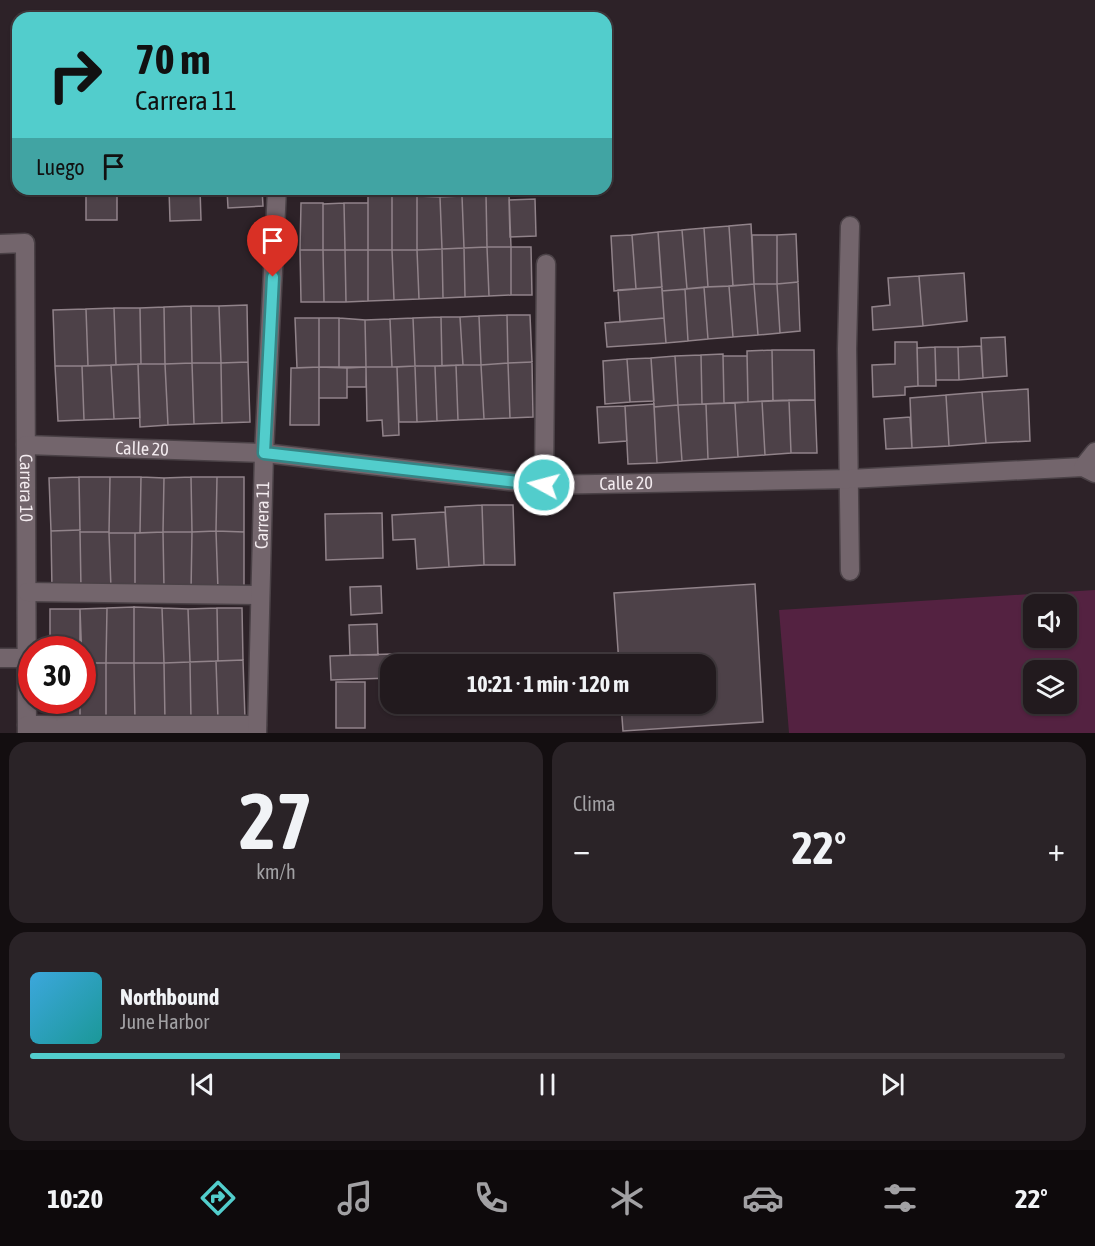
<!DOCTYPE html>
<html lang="es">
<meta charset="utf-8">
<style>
:root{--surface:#221a1e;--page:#2a2327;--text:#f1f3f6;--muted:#a2a1a4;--line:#3f383c;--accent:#52cdcc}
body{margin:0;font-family:"Asap Condensed",sans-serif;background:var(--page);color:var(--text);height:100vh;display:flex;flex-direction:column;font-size:22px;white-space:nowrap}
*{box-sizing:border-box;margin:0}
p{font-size:20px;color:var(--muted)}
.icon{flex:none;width:33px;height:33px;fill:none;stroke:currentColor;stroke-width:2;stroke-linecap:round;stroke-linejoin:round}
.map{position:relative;height:733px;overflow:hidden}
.details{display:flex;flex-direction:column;gap:9px;padding:9px;background:#130e10;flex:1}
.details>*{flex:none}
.hud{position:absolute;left:12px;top:12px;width:600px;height:183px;border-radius:18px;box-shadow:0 2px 4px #0004,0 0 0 2px var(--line);background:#52cdcc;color:#111;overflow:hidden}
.controls{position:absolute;left:1023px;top:594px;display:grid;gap:12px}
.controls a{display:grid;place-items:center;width:54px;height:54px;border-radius:12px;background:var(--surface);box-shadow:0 2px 4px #0004,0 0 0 2px var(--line);font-size:30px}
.speed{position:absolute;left:18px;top:636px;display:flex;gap:12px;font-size:30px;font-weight:700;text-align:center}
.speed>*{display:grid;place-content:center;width:78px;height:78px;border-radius:50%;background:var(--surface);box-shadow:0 2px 4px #0004,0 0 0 2px var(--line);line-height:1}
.speed .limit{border:9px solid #d22;background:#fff;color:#111}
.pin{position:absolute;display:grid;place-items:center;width:51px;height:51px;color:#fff;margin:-62px -26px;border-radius:50% 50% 50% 0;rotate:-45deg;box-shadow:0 0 6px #0007}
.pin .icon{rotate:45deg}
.me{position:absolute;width:66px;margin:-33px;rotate:277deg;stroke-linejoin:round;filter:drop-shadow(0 0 4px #0008)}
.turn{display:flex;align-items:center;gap:21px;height:126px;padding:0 24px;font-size:27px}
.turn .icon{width:78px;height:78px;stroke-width:2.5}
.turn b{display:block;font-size:42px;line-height:51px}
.then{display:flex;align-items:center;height:57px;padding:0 24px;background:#0003;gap:12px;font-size:22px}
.big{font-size:45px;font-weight:700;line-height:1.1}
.details .tile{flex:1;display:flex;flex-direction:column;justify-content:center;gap:9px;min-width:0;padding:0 21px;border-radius:18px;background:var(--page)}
.details .dial{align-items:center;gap:0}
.dial b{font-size:78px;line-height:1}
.song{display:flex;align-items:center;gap:18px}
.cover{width:72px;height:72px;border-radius:9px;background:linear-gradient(135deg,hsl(200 70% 55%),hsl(180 70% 35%))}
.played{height:6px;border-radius:3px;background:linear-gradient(90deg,var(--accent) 30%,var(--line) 30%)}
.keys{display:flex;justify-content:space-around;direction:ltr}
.heat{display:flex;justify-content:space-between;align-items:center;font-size:33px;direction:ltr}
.details .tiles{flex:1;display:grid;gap:9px;grid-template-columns:1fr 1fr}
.tile:last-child{grid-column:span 2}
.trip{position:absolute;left:380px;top:654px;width:336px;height:60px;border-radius:18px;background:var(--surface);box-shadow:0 2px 4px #0004,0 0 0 2px var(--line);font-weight:700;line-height:60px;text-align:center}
.menu{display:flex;height:96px;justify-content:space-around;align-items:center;background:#0e0a0c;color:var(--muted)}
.menu .icon{width:42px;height:42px}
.menu .active{color:var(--accent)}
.menu b{font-size:27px;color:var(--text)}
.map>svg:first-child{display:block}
.green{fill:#542241;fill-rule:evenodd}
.building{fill:#4d4148;stroke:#91838a;stroke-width:1.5}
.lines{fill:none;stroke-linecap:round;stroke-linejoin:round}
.minor-casing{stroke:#4a4146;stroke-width:21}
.minor{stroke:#73656c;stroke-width:18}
.route-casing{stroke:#358585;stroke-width:15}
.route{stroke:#52cdcc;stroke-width:10}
.labels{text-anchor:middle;stroke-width:6;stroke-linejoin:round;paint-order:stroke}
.street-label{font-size:18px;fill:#f3ebef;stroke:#2d2228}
</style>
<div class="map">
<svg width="1095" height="733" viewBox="0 0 1095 733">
<rect width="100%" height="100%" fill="#2d2228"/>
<!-- green -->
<path class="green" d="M1095,590V733H789L779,610ZM1034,604H1066V638H1034ZM1034,670H1066V704H1034Z"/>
<!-- building -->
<path class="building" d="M86,189H117V220H86Z
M169,189H200L201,220L170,221Z
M227,189H262L263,206L228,208Z
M486,194L487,247L464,248L462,196Z
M486,194H509L511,247H487Z
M368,196H392V250H368Z
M392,196H417V250H392Z
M417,196L440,197L442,249L417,250Z
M462,196L464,248L442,249L440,197Z
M535,199L536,236L510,237L509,200Z
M301,203H323V250H300Z
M344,203H368V250H345Z
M344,203L345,250H323V204Z
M751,224L754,284L733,286L729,226Z
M729,226L733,286L708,287L704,228Z
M704,228L708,287L687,289L682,230Z
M682,230L687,289L662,291L658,232Z
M658,232L662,287L636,289L632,235Z
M796,234L798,282L777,284V235Z
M632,235L636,289L614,291L611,236Z
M752,235H777V284H754Z
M487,247H511V295L489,296Z
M487,247L489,296L465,297L464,248Z
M511,247H531L532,295H511Z
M464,248L465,297L443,298L442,249Z
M442,249L443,298L419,299L417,250Z
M300,250H323L324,302H301Z
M323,250H345L346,302H324Z
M345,250H368V301L346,302Z
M368,250H392L394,300L368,301Z
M392,250H417L419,299L394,300Z
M964,273L967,321L923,326L919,276Z
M919,276L923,326L873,330L872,307L890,305L888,278Z
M798,282L800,331L780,333L777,284Z
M754,284L758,335L733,337L729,286Z
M754,284H777L780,333L758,335Z
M729,286L733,337L708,339L704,287Z
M662,287L664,318L620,322L618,290Z
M704,287L708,339L688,341L685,289Z
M685,289L688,341L666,343L662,291Z
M247,305L248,362L221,363L219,306Z
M191,306L192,363L165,364L164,307Z
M191,306H219L221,363H192Z
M164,307L165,364H141L140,308Z
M114,308L116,365L88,366L86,309Z
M114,308H140L141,364L116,365Z
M86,309L88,366H55L53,310Z
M507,315H530L532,362L508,363Z
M507,315L508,363L481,365L479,316Z
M479,316L481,365H463L460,317Z
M441,317H460L463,365L442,366Z
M441,317L442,366H415L413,318Z
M295,318H319V367L297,368Z
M319,318H339V367H319Z
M339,318L365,320L366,367H339Z
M413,318L415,366L392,367L390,319Z
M664,318L666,343L607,347L605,323Z
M390,319L392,367H366L365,320Z
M1005,337L1007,376L983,378L981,338Z
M895,342H917L918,386L905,387V395L873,397L872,365L895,364Z
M981,346L983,378L959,380L958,347Z
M935,347L936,386H918L917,348Z
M935,347H958L959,380H936Z
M772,350H814L815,400L773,401Z
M772,350L773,401L748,402L747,351Z
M723,354L724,403L702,404L701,355Z
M701,355L702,404L678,405L675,356Z
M675,356L678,405L654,407L651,358Z
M723,356H747L748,402L724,403Z
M651,358L654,401L630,402L627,359Z
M627,359L630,402L605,404L603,361Z
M248,362L250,422L222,423L221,363Z
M532,362L533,417L510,418L508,363Z
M192,363H221L222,423L194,424Z
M192,363L194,424L168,425L165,364Z
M508,363L510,418L484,419L481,365Z
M138,364H165L168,425L140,427Z
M138,364L140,418L114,419L111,365Z
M111,365L114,419L84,420L82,366Z
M456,365L458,420L437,421L435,366Z
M456,365H481L484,419L458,420Z
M55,366H82L84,420L58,421Z
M415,366L417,422H399L397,367Z
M415,366H435L437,421L417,422Z
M319,367L347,368V398H319Z
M319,367V425H290L291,368Z
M366,367V387H347V368Z
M366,367H397L399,435L383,436L382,420L367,421Z
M1028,389L1030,441L986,443L982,392Z
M982,392L986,443L949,446L946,395Z
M946,395L949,446L912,448L910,398Z
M789,400L791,453L765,455L762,401Z
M789,400H815L817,453H791Z
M762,401L765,455L738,457L735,403Z
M735,403L738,457L708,459L706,404Z
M654,404L657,463L628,464L625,406Z
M706,404L708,459L682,461L678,405Z
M678,405L682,461L657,463L654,407Z
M625,406L627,441L599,443L597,407Z
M910,417L912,448L886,449L884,419Z
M79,477H110L109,532H80Z
M79,477L80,530L51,531L49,478Z
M110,477H141L140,533H109Z
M141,477L164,478L163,532L140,533Z
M191,477H217L216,531L192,532Z
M191,477L192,532H163L164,478Z
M217,477H244V532L216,531Z
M482,505L484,565L449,567L445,507Z
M482,505H513L515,565H484Z
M445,512L449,567L417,569L415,539L393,540L392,515Z
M382,513L383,558L326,560L325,514Z
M80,530L81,589L52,590L51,531Z
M216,531L218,590L191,592L192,532Z
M216,531L244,532V589L218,590Z
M80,532H109L111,589H81Z
M163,532L164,588L135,589V533Z
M163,532H192L191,592L164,588Z
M109,533H135V593L111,589Z
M755,584L763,722L623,731L621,704H705V664H619L614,593Z
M381,586L382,613L351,615L350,587Z
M134,607L162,608L164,663H134Z
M134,607V663H106L107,608Z
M107,608L106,663H82L80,609Z
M162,608L188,609L190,662L164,663Z
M217,608H242L243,660L218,661Z
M217,608L218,661L190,662L188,609Z
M50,609H80V650H50Z
M377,624L378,655H350L349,625Z
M391,654L390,678L331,680L330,656Z
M243,660L245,719L218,720L216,661Z
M216,661L218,720H191L190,662Z
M190,662L191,720L165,721L164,663Z
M82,663H106V721L80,722V700H82Z
M106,663H134L135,721H106Z
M134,663H164L165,721H135Z
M336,682H365V728H336Z
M49,700H80V722H49Z"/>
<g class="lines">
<!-- minor casing -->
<g class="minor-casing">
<g id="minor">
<path d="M850,226L847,349L850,571"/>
<path id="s1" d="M0,244L25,243L27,733"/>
<path id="s2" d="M26,445L264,453L544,485L849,479L1083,467L1095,473"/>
<path d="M1083,467L1095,452"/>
<path d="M544,485L546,264"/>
<path d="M27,592L260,595"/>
<path d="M0,658H27"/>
<path d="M27,725H257"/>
<path id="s3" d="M257,733L264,453L277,189"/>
</g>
</g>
<!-- minor -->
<use href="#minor" class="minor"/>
</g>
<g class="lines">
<!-- route casing -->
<g class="route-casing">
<path id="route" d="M273,277L264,453L544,485"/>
</g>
<!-- route -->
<use href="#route" class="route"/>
</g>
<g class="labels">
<!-- street labels -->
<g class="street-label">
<text dy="6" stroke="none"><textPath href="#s2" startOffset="116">Calle 20</textPath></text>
<text dy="6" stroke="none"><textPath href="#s2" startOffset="602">Calle 20</textPath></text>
<text dy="6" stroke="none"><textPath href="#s1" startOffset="270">Carrera 10</textPath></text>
<text dy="6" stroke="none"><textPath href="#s3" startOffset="218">Carrera 11</textPath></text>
</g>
</g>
</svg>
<div class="controls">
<a><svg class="icon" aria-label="sound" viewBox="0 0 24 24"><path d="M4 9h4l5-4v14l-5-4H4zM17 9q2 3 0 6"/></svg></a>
<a><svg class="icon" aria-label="layers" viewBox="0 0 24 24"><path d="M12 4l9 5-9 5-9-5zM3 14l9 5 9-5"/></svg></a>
</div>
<div class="speed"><div class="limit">30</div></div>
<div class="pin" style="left:273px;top:277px;background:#d93025"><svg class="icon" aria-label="arrive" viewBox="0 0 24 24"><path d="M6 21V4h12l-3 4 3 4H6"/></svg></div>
<svg class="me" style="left:544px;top:485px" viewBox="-20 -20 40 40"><circle r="17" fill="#52cdcc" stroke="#fff" stroke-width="3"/><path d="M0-11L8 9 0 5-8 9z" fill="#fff"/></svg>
<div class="trip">10:21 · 1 min · 120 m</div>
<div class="hud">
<div class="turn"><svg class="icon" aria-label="right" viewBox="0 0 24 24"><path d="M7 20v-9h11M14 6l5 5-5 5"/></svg><div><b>70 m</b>Carrera 11</div></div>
<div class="then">Luego<svg class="icon" aria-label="arrive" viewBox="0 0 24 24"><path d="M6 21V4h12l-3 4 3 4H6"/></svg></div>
</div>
</div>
<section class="details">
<div class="tiles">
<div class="tile dial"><b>27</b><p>km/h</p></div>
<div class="tile"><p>Clima</p>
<div class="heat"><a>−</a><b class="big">22°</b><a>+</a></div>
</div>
<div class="tile">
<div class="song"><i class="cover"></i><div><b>Northbound</b><p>June Harbor</p></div></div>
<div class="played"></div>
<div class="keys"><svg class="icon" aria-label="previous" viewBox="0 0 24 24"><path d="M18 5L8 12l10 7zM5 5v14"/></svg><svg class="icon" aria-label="pause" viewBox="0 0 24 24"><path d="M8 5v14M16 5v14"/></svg><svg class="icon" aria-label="next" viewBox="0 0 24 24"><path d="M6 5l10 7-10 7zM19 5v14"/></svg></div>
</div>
</div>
</section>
<nav class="menu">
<b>10:20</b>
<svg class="icon active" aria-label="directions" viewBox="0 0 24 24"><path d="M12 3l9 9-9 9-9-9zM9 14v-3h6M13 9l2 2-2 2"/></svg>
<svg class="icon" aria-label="music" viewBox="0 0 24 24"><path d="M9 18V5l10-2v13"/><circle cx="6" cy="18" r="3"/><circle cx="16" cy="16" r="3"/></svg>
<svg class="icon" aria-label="phone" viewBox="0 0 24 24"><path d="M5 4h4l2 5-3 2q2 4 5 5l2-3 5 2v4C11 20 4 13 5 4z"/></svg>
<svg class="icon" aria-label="climate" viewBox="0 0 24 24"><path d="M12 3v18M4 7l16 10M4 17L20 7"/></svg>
<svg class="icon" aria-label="car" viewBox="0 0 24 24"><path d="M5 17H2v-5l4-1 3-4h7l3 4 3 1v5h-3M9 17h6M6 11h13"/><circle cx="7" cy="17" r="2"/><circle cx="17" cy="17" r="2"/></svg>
<svg class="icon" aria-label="filters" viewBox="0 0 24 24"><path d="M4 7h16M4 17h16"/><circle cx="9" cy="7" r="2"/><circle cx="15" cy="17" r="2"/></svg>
<b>22°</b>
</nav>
